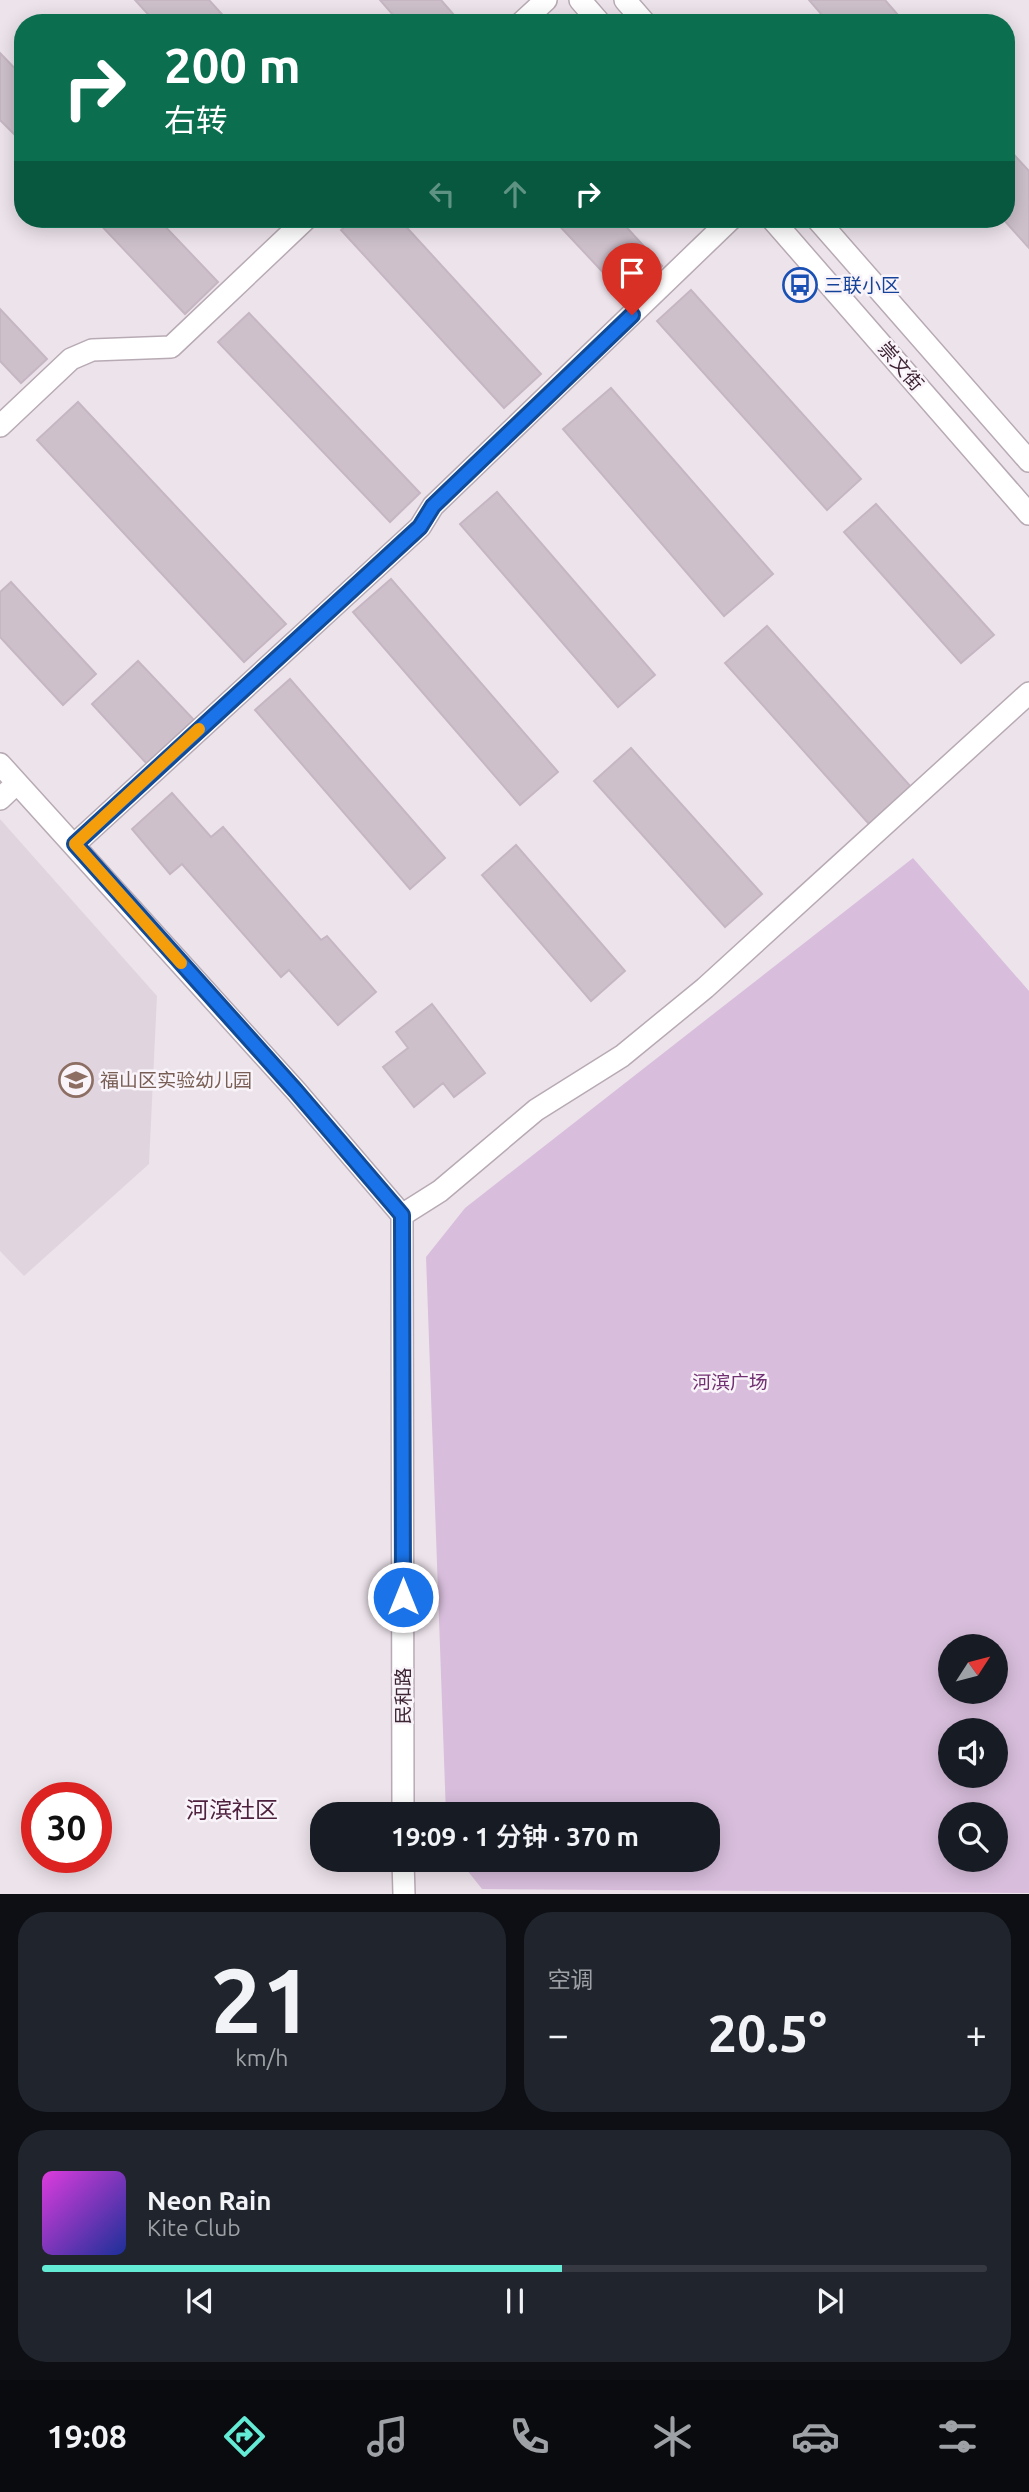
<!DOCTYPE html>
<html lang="zh">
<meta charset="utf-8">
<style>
:root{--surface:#171b24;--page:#20242c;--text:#f1f3f6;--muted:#9ea1a6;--line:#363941;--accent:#63ebd6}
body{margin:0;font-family:Ubuntu,"Noto Sans SC",sans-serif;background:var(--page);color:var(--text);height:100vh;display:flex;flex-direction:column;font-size:26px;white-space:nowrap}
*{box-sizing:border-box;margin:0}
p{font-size:23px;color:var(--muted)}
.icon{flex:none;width:38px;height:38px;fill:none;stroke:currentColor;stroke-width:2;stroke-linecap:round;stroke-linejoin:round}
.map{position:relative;height:1894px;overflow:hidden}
.side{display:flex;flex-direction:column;gap:18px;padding:18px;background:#0d0f14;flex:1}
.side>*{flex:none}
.hud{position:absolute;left:14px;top:14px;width:1001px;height:214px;border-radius:28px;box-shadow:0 4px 18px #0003;background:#0b6e4f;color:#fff;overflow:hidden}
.needle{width:46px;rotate:54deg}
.buttons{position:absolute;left:938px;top:1634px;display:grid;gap:14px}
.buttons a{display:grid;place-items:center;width:70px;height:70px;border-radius:50%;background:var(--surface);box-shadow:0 4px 18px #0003;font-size:35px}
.speed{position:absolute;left:21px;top:1782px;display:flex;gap:14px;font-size:35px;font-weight:700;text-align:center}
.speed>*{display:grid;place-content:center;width:91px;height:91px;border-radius:50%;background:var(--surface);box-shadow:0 4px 18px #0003;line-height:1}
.speed .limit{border:10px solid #d22;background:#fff;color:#111}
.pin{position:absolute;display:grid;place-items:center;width:60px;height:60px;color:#fff;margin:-72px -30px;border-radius:50% 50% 50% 0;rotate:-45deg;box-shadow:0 0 7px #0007}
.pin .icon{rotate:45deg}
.me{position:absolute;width:77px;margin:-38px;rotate:0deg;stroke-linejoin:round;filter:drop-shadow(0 0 5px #0008)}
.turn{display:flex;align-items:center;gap:24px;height:147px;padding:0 35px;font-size:32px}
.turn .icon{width:91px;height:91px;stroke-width:2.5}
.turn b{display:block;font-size:49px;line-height:60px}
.lanes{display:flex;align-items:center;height:66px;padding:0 35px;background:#0003;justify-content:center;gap:35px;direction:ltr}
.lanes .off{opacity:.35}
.big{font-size:52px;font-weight:600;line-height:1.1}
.side .tile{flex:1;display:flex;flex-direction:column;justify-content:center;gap:10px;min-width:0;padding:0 24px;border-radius:28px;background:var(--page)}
.side .dial{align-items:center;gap:0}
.dial b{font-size:91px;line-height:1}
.song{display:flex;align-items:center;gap:21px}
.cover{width:84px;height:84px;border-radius:10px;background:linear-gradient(135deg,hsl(300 70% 55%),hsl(230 70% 35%))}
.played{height:7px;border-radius:4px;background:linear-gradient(90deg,var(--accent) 55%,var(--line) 55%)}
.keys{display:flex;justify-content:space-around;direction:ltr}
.heat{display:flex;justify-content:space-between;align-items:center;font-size:38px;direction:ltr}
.side .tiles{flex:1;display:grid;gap:18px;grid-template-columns:1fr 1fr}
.tile:last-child{grid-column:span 2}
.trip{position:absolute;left:310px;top:1802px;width:410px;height:70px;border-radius:28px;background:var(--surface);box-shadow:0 4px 18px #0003;font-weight:600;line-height:70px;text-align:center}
.tab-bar{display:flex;height:112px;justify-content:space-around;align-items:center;background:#090b0e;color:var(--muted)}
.tab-bar .icon{width:49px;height:49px}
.tab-bar .active{color:var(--accent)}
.tab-bar b{font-size:32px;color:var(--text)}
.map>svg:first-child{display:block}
.built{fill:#e0d5df}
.green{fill:#d8bedc;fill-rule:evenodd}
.building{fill:#cdc0cb;stroke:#c6b6c3;stroke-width:2}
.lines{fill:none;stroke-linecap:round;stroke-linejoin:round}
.minor-casing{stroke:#b8aab4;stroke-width:24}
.minor{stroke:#fff;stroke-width:21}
.route-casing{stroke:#114b97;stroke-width:18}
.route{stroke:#1a73e8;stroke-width:12}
.slow{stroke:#f59e0b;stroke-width:12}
.labels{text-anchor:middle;stroke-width:5;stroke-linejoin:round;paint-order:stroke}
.transit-label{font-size:19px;fill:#164399;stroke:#f9f4f9;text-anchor:start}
.street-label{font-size:19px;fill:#3d2435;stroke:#f9f4f9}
.education-label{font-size:19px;fill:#785e54;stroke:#f9f4f9;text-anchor:start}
.park-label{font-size:19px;fill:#713072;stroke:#f9f4f9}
.quarter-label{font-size:23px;fill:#4e213e;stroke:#f9f4f9}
</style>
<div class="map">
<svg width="1029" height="1894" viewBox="0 0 1029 1894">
<rect width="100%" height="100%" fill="#ede4eb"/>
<!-- built -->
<path class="built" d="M0,819L157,996L149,1164L24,1276L0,1251Z"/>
<!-- green -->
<path class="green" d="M913,858L1029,991V1893L482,1889L459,1860H707V1815H446L426,1257L465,1208ZM950,1647H996V1692H950ZM950,1731H996V1776H950ZM950,1815H996V1860H950Z"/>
<!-- building -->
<path class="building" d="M135,0H209L230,23H156Z
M380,0H441L461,23H400Z
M809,0H885L905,23H829Z
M0,53L23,77V143L0,120Z
M1006,146L1029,171V248L1003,219H1006Z
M95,219H158L218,282L185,314Z
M354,219H399L541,374L504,408L341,230Z
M553,219H619L662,266L627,298Z
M691,290L861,479L827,510L657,321Z
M0,309L47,359L21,383L0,361Z
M249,313L420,493L390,522L218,342Z
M611,388L773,574L724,616L563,429Z
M78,402L286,624L244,662L37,440Z
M497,492L655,675L618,707L460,524Z
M876,504L994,635L961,663L844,532Z
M391,579L558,772L520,805L353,612Z
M11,582L96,674L63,705L0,637V592Z
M767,626L911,787L869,824L725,663Z
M138,661L194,720L147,764L92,704Z
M290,679L445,858L410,889L255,710Z
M631,748L762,894L725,927L594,781Z
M172,793L211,837L223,827L321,940L327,936L376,992L338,1025L289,970L281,977L182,864L170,874L132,829Z
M516,845L625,971L591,1001L482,875Z
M432,1004L485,1073L454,1097L443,1083L414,1107L383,1067L408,1048L396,1032Z"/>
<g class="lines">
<!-- minor casing -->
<g class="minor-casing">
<path id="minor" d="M580,0L600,23
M625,0L645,23
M521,23L546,0
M772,219L1029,514
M817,219L1029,461
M0,426L71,359L92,350L171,347L306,219
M0,764L296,1091L402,1215L403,1815
M0,799L17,783
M75,844L420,527L433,506L731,219
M402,1215L440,1191L536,1110L622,1056L705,988L1029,693
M403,1860L404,1894"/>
</g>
<!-- minor -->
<use href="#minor" class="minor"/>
</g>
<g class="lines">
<!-- route casing -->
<g class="route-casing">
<path id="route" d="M403,1597L402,1215L296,1091L75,844L420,527L433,506L632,315"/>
</g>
<!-- route -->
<use href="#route" class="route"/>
<!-- slow -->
<path class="slow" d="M181,963L75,844L199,729"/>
</g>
<!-- icons -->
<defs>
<g id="bus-ring" transform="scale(1.75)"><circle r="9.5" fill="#f9f4f9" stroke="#1a4fb4" stroke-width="1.5"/><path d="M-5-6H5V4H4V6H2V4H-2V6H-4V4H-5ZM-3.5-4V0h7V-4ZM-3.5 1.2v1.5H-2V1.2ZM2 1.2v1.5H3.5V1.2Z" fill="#1a4fb4"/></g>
<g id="school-ring" transform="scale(1.75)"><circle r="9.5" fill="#f9f4f9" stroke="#8d6e63" stroke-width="1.5"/><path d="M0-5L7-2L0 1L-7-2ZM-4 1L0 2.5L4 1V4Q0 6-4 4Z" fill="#8d6e63"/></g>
</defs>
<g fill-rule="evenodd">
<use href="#bus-ring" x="800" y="285"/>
<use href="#school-ring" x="76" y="1080"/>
</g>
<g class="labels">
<!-- transit labels -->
<g class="transit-label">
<text x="824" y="292">三联小区</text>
</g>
<!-- street labels -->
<g class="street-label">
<text transform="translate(901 366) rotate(49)" y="7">崇文街</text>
<text transform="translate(403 1696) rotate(-90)" y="7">民和路</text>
</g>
<!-- education labels -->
<g class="education-label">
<text x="100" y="1087">福山区实验幼儿园</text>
</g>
<!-- park labels -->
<g class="park-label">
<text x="730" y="1389">河滨广场</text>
</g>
<!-- quarter labels -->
<g class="quarter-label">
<text x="232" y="1818">河滨社区</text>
</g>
</g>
</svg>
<div class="buttons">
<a><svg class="needle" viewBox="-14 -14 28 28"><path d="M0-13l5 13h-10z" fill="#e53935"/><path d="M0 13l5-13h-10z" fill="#9ea1a6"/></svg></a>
<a><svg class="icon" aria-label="sound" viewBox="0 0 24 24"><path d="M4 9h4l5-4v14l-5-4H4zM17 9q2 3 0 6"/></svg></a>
<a><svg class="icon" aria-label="search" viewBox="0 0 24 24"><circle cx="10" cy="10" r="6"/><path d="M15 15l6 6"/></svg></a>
</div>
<div class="speed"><div class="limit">30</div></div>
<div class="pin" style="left:632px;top:315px;background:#d93025"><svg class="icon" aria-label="arrive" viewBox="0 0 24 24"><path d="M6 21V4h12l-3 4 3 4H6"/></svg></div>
<svg class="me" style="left:403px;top:1597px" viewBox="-20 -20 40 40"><circle r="17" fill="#1a73e8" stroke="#fff" stroke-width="3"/><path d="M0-11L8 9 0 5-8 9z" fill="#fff"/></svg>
<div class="trip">19:09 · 1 分钟 · 370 m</div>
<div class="hud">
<div class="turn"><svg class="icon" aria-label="right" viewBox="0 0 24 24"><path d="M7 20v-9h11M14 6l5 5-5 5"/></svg><div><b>200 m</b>右转</div></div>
<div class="lanes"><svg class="icon off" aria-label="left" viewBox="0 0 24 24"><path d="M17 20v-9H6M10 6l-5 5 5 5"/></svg><svg class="icon off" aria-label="ahead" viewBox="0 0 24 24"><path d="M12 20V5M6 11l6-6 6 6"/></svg><svg class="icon" aria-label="right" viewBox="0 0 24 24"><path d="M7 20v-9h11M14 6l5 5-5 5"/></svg></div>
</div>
</div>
<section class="side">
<div class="tiles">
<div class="tile dial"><b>21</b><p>km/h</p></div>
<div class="tile"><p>空调</p>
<div class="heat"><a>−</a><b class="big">20.5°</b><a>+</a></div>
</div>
<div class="tile">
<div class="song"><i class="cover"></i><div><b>Neon Rain</b><p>Kite Club</p></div></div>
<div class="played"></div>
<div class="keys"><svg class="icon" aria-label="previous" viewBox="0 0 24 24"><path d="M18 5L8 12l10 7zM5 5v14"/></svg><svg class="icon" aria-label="pause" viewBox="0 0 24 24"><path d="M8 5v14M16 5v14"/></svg><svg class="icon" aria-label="next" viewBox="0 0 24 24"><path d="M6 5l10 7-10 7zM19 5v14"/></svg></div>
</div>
</div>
</section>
<nav class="tab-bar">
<b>19:08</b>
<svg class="icon active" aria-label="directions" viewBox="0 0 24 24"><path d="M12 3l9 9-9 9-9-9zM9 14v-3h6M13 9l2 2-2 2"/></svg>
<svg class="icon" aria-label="music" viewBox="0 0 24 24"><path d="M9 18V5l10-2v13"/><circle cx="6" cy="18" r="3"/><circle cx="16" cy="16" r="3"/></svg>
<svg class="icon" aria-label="phone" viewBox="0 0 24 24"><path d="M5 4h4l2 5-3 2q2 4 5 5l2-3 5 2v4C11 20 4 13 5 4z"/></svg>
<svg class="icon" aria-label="climate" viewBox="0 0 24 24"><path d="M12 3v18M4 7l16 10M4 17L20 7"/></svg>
<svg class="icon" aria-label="car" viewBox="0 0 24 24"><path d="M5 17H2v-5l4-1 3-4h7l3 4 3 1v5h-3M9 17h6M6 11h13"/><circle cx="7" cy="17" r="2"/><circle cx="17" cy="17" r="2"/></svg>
<svg class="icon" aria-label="filters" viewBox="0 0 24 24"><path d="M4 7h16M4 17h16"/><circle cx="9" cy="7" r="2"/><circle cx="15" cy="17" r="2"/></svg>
</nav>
